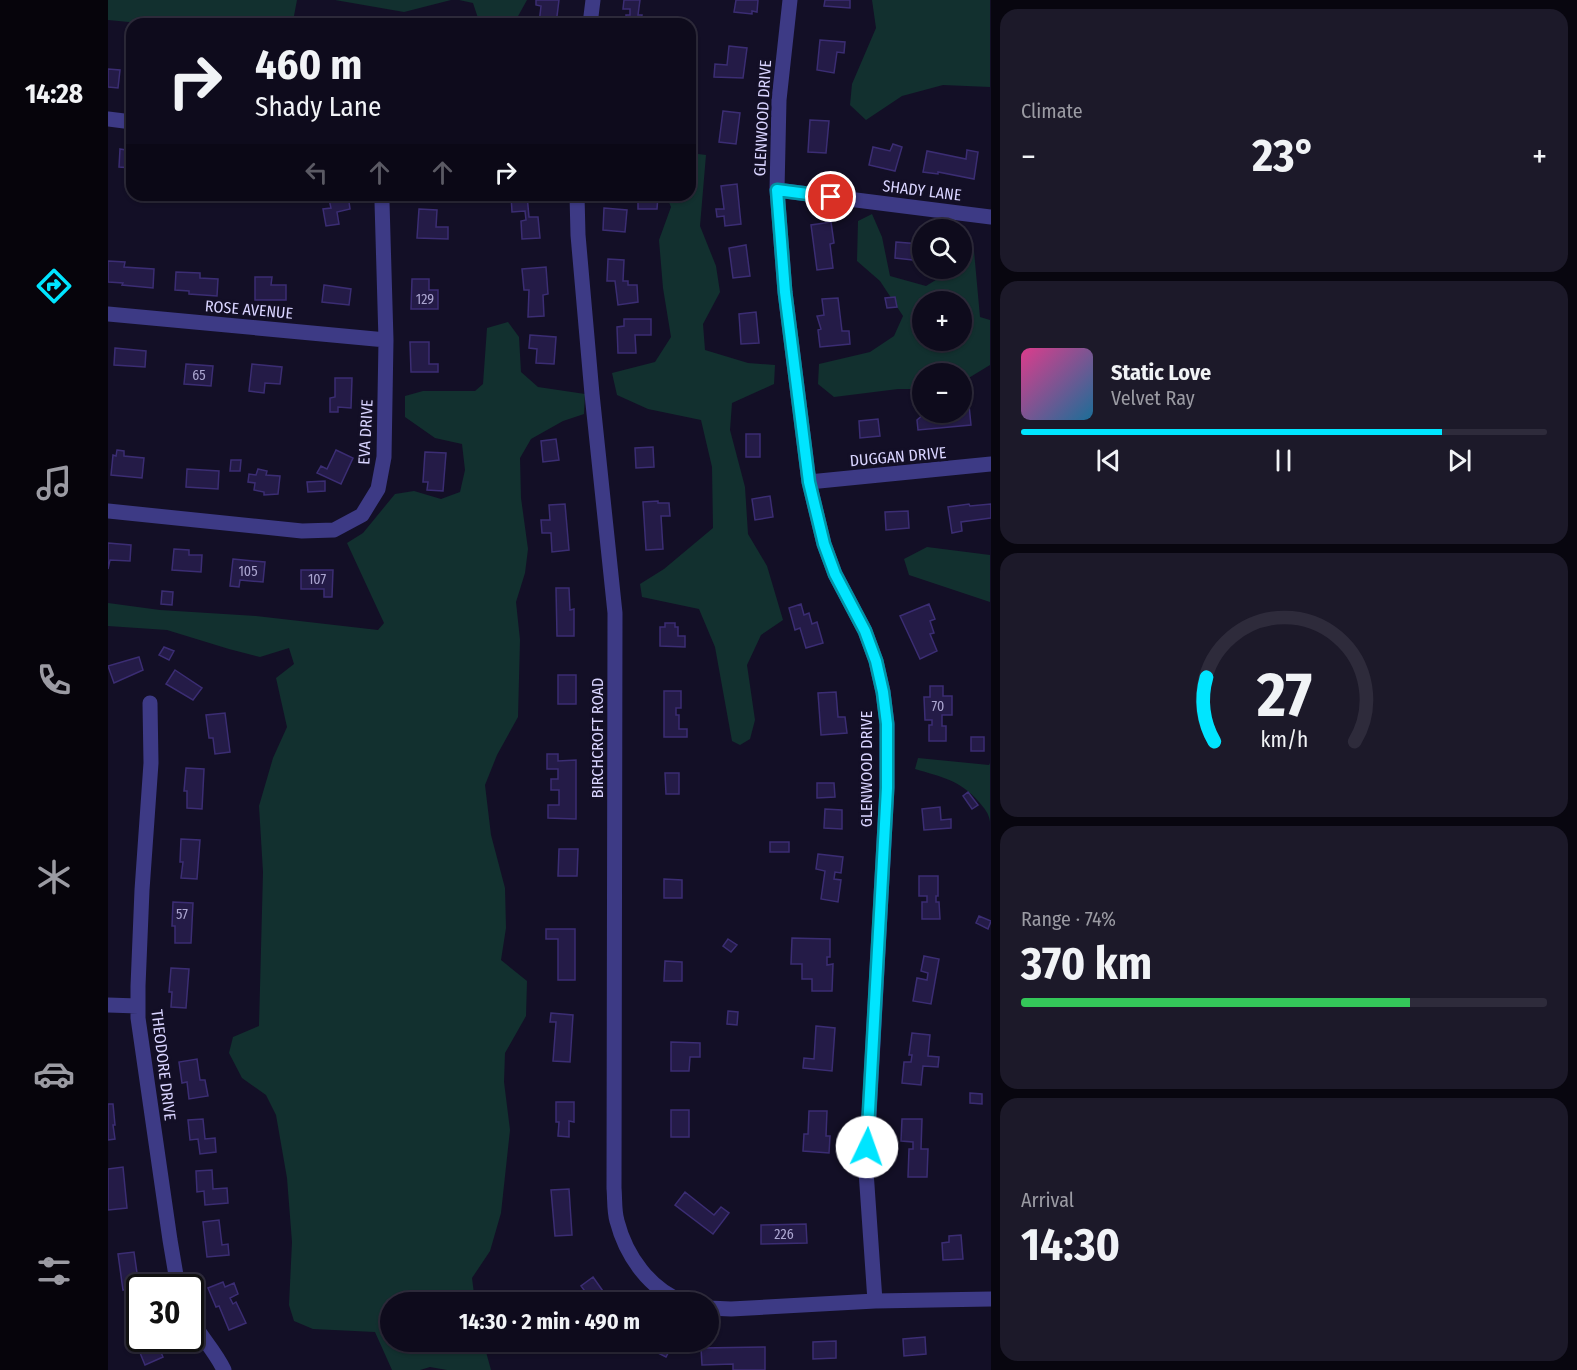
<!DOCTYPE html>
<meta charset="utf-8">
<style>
:root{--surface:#0e0b1c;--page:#1c1929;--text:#f1f3f6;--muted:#9b9ba3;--line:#2e2b3b;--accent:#00e5ff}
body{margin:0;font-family:"Fira Sans Condensed",sans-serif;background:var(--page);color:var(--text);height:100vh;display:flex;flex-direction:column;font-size:22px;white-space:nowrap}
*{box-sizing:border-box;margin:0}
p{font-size:20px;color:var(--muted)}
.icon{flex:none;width:33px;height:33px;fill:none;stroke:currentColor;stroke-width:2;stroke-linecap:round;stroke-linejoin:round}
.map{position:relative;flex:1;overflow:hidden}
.drawer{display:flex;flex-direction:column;gap:9px;padding:9px;background:#08060f;width:586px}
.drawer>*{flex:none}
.top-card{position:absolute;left:18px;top:18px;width:570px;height:183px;border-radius:18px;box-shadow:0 2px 4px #0004,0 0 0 2px var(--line);background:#0e0b1c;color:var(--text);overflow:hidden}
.buttons{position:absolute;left:804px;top:219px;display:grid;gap:12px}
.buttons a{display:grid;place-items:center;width:60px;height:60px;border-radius:50%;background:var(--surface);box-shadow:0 2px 4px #0004,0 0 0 2px var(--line);font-size:30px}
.speed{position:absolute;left:18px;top:1274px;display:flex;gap:12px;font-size:30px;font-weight:700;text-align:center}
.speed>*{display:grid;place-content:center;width:78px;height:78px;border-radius:50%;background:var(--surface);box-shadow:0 2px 4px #0004,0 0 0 2px var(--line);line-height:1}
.speed .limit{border:3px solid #111;border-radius:9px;background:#fff;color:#111}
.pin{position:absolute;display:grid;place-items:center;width:51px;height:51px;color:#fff;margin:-26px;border:3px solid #fff;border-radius:50%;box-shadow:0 2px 6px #0007}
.me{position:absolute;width:66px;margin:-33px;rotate:3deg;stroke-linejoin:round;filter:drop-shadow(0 0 4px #0008)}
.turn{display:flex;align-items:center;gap:21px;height:126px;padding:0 30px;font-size:27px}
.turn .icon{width:78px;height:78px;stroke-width:2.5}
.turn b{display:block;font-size:42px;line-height:51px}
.lanes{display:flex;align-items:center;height:57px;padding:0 30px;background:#0003;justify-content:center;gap:30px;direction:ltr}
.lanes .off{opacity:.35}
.big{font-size:45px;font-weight:700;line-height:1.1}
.drawer .tile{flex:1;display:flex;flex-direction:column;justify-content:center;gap:9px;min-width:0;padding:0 21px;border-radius:18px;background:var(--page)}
.drawer .dial{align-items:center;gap:0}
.dial svg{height:156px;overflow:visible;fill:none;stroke:var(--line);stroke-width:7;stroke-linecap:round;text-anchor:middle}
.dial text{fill:var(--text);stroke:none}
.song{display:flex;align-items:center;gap:18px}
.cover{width:72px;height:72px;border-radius:9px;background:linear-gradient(135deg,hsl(330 70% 55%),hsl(200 70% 35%))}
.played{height:6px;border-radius:3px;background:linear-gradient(90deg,var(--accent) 80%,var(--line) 80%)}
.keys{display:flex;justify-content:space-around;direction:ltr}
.heat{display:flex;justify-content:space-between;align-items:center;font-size:33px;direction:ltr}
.charge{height:9px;border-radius:4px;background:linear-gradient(90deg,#34c759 74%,var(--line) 0)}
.trip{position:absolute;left:272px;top:1292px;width:339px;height:60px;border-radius:30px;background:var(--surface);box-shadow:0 2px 4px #0004,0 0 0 2px var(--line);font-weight:700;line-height:60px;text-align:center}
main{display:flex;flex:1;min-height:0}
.tab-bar{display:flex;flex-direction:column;width:108px;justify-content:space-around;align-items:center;background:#06040b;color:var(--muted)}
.tab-bar .icon{width:42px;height:42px}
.tab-bar .current{color:var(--accent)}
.tab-bar b{font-size:27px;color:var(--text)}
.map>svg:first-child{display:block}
.green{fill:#12302f;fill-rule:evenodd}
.building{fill:#241b47;stroke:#3b2d73;stroke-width:1.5}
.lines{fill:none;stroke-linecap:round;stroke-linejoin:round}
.street{stroke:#3d3a85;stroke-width:15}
.route-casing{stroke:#0095a6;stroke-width:15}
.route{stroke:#00e5ff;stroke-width:10}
.labels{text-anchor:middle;stroke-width:6;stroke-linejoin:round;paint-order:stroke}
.number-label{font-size:14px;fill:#aca6d1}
.street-label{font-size:16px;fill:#d9d4ff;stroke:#130f26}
</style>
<main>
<nav class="tab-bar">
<b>14:28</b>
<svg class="icon current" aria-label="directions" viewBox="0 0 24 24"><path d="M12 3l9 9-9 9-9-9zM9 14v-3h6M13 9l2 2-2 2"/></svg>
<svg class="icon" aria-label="music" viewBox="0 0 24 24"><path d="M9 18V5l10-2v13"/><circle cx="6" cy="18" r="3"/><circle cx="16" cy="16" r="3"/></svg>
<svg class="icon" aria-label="phone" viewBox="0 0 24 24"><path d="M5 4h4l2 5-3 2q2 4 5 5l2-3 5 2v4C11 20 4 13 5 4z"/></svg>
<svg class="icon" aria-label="climate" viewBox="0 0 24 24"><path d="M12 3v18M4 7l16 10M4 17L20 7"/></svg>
<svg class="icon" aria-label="car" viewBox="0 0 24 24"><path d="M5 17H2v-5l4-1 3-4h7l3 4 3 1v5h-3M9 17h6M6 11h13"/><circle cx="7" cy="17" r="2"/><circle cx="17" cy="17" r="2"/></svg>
<svg class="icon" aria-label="filters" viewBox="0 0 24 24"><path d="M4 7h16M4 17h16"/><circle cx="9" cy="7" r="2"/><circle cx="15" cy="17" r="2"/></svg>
</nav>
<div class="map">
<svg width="883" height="1370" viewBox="0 0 883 1370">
<rect width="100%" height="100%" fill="#130f26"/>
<!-- green -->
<path class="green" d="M0,0H189L185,21L181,24H42L0,20Z
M227,0H343L296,12Z
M351,0H419L409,18V24H372L365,3Z
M764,0H882V87L835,85L794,96L758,120L742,105L744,84L768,28Z
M582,153L598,155L592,226L608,266L612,292L595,324L597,350L640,363L667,365L666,384L624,403L622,430L637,487L640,534L659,566L675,620L653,635L639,665L647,720L642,739L632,745L624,741L607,647L591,609L534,597L532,584L556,569L605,528L604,467L593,420L540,409L509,395L504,373L547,362L563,337L555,288L551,240L563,207L558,195H582Z
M764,214L774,237L782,276L818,286L836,275L837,269L854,268V242L866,251L872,317L882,320V365L854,382V374H814V389H790L726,397L710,384L711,364L762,352L786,336L795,316L772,281L749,261L750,221ZM814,302H854V340H814Z
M400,322L411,337L413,372L430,387L477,394L476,414L455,421L423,439L412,458L413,498L420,549L417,573L408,602L412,640L410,717L389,755L377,785L383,835L397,888L398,928L393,960L419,981L418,1016L397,1053L396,1082L402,1130L393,1213L382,1251L364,1278L367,1302H282V1341H375L383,1370H339L322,1367L312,1370H284L267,1332L205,1329L186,1321L181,1305L184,1242L179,1178L168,1115L158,1095L134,1078L121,1053L125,1037L151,1026L155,872L151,806L165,758L179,727L168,678L186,664L181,648L152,657L121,649L59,630L0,626V603L52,610L148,616L270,630L276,623L239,543L255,533L287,494L306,491L333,499L352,492L357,470L354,444L327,438L297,417V396L315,391H367L375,384L379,328Z
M819,547L882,555V602L801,575L796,559Z
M810,758L881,765L882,763V822C881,813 876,808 871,802C852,780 834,777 807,769Z"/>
<!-- building -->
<path class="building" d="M428,0H451L448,24H431L433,6L428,5Z
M516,0H532L530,15H534L533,24H518V15H522V9H515Z
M628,0H650L649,12L644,11V14L626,12Z
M717,0H742V8L716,6Z
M712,40L737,42L736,53L729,52L726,73L709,70Z
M621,46L639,48L635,78L606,77L607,64L619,65Z
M0,69L12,70L10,88L0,87Z
M615,111L632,113L628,144L611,142Z
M702,120L721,121L718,153L700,152Z
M785,144L794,147L787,171L761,165L765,147L782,151Z
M12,149L24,151V168L11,167Z
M859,150L870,152L866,179L830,172V174L815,172L819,151L858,159Z
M629,184L633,224L617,226L616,216L609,217L608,209H616L613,186Z
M220,195H240L242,209L229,212L231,224L218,226L215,209L223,208Z
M403,195H419L421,217H430L432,238L414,239L413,221L418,220L417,211L404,212Z
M530,195L550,196L549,209H530Z
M496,208L519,210L517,232L495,230Z
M311,209L329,210L328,227H340V239L309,238Z
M723,222L726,243L722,244L725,268L709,270L703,225Z
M788,242L812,244V249H814V261L787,258Z
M638,245L642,276L625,278L621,248Z
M500,259L516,260L515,281H520V285H529L530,302L510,305L507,281H499Z
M0,261L17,262L16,267L46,269L45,288L14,285L15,283L0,282Z
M438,267L440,294L435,295L436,316L420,317L421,290H416L414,269Z
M68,272L92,273V278L110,279L109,296L81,294V291L67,290Z
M147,277H164L163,285H178V300H147Z
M304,279H321V290H330V309H303Z
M216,285L243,289L241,305L214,302Z
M787,297L789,307L779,308L777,298Z
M730,298L734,331H741L742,344L712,347L710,330L713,329L709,316L716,315L714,299Z
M648,312L651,343L633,344L631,314Z
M516,319H543V335H527L528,353H510L509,327L516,326Z
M422,335L448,337L446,364L428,363L429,349L421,348Z
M302,342H321V364H330V372H303Z
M7,348L38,351L37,367L6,365Z
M78,364L105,366L103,386L76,384Z
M144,364L174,367L172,384L157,383L156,393L141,391Z
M227,378H244L243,408L230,407V412H222V398L227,397Z
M861,405L863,425L810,430L809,420L817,413L854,412V406Z
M770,419L772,436L752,438L751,421Z
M638,434H652V457H638Z
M448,439L451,460L435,462L433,441Z
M545,447L546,467L528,468L527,448Z
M9,450L16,451V456L36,458L34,478L3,475L5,455L8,456Z
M228,450L245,458L233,484L209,473L213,466L219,469Z
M317,452L338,453L335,491L319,490L320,482H315Z
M123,460H133L132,471H122Z
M79,469L111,471L110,489L78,487Z
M150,469L159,471L158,475L172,476L170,494L156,495V492L146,490L147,483L140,482L141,474L148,475Z
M217,481V491L200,492L199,482Z
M662,496L665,517L647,520L644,499Z
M550,501V503H561L562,516H553L555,549L538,550L535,502Z
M457,504L461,550L444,552L443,533H434L433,520H442L441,505Z
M861,504L862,506L883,504V518L853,522L854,531L844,533L840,507Z
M800,511L801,528L778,530L777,512Z
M0,543L23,545L22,561L2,560L0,569Z
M66,549L81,550V555H94L93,572L64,570Z
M125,559L157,562L155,582L132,580L131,587L122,586Z
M193,570H225L224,597H216V589H193Z
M448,588H461L462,610L466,609V636H449Z
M54,591L65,592L64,605L53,604Z
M693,604L696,615L701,613L704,624L709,622L715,643L698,648L692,628L687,630L681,608Z
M821,604L827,619L822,621L826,633L822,634L829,651L812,659L792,616Z
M557,623H567V627H570V636H577V647L552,646V627H557Z
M56,647L66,651L61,660L51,655Z
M31,657L35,670L6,683L0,666Z
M67,670L94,688L85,700L58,684Z
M450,675H468V704H450Z
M822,686H835V696H844V715H834V726H838V741H821V725H824V720H817L816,697H822Z
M556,691H573V708H568V715H571V729H579V737H556Z
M728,692L730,717H737L739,733L713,735L710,693Z
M117,713L122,752L107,754L105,738H101L98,715Z
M863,737H876V751H863Z
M439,754H450V761L468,760V819L440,818V805H451V790H443V779H450V769H439Z
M78,768L96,769L94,809L79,808V791H76Z
M557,773H571V794H558Z
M709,783H726L727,797L709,798Z
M860,792L870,805L864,809L855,796Z
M832,807L833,820L843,819V828L816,830L814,809Z
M717,809L734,810V829L716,828Z
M73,839L92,840L89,879L73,878L75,862H72Z
M662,842H681V852H662Z
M451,849H470L469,876H450Z
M710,854L735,857L733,873L727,872L726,879L733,880L730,902L713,899L717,871L708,869Z
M811,876H830V896H828V902H831L832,919H814V902H819V896H811Z
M556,879L574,880V898H556Z
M65,902L85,903L83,943H67V926H64Z
M871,916L883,921L880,929L868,923Z
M438,929H467V980H450V939H438Z
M684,938L722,939V957H719V965L725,964L724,991H704V979H694V964H683Z
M620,939L629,945L623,952L615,946Z
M816,956L831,959L823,1004L805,1001L809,978L819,980L820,973L813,971Z
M557,961L574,962V981H556Z
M63,968L81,969L78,1008L63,1007L64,992H61Z
M620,1011L630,1012L629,1025L619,1024Z
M443,1013L465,1015L462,1062L445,1061L448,1022H442Z
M708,1026L727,1028L724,1071L695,1068L696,1058L706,1059Z
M804,1033L822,1035L820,1056L831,1057L830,1067L815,1066L813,1085L794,1083L796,1062H803L804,1055H801Z
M563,1042L592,1043V1057H582L581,1071H563Z
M89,1059L92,1080H97L100,1096L81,1099L79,1082L74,1083L71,1062Z
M862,1093L874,1094V1104L862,1103Z
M448,1102H466V1122L461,1121V1137L450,1136L451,1122H448Z
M0,1104H5L7,1125H5L7,1139L0,1140Z
M563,1110H581V1137H563Z
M701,1111H719L718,1136H722L721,1153L695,1151L696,1134H700Z
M95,1119L97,1139L107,1138L108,1152L92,1154L90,1139L82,1140L80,1120Z
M794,1119H814L813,1149H820L819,1177H800L801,1149H805V1142L793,1141Z
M15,1167L19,1208L0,1210V1169Z
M104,1170L105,1189L119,1188L120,1203L97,1205L96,1191L89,1192L88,1171Z
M461,1189L464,1235L447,1236L443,1190Z
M577,1192L606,1215L613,1207L621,1213L605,1234L567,1205Z
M111,1220L114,1245L120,1244L121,1255L99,1257L95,1222Z
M698,1224L699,1243L653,1244V1225Z
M853,1235L855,1259L835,1260L834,1243L841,1242V1236Z
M26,1252L31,1287L15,1290L10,1254Z
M485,1277L502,1301L500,1302H485L473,1286Z
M115,1282L117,1287L126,1283L130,1294L122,1298L125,1304L128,1302L138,1323L121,1330L111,1306L108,1307L100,1288Z
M32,1318V1338H47L55,1357L37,1365L28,1343L31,1342L23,1322Z
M817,1337L818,1354L796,1356L795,1339Z
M541,1341H559L565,1344L558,1357L538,1347Z
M728,1341V1358L705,1359V1342Z
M657,1347V1370H625V1364L594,1365L593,1348Z"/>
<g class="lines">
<!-- street -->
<path class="street" d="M682,0L671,100L669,190L677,292L701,482L716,544L727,574L757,631L768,661L775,692L779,724V787L758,1171L767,1301
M482,24L485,0
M0,119L24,122
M669,190L883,217
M469,195L470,235L484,394L507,613L506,1188C507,1199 506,1211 509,1221C518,1256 542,1290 576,1302
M0,314L278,340
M701,482L883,464
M0,511L194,531L226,530L254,515L270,489L276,457L278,340L274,202L272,195
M42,703L43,763L34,890L30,986V1018L62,1240L70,1287
M0,1005L30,1006
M600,1308L623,1309L767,1301L883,1299
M82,1318C92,1336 107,1351 116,1370"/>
</g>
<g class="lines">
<!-- route casing -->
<g class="route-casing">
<path id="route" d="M723,197L669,190L677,292L701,482L716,544L727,574L757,631L768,661L775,692L779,724V788L759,1147"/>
</g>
<!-- route -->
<use href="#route" class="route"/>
</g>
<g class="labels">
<!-- number labels -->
<g class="number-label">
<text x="317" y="304">129</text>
<text x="91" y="380">65</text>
<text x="140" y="576">105</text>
<text x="209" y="584">107</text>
<text x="830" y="711">70</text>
<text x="74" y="919">57</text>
<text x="676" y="1239">226</text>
</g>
<!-- street labels -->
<g class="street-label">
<text transform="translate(654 118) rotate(-87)" y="6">GLENWOOD DRIVE</text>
<text transform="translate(814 190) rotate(7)" y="6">SHADY LANE</text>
<text transform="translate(141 309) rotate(5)" y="6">ROSE AVENUE</text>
<text transform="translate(257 432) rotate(-87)" y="6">EVA DRIVE</text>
<text transform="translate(790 456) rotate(-5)" y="6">DUGGAN DRIVE</text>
<text transform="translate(489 738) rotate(-90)" y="6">BIRCHCROFT ROAD</text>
<text transform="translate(758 769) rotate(-90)" y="6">GLENWOOD DRIVE</text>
<text transform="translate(56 1065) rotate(83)" y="6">THEODORE DRIVE</text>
</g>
</g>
</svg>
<div class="buttons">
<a><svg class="icon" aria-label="search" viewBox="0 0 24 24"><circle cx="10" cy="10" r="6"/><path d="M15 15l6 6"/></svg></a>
<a>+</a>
<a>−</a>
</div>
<div class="speed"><div class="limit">30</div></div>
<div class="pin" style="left:723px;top:197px;background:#d93025"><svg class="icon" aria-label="arrive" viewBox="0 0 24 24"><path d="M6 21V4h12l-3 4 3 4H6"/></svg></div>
<svg class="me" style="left:759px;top:1147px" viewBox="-20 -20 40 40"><circle r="19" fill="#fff"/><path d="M0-13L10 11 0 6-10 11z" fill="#00e5ff"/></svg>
<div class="trip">14:30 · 2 min · 490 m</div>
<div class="top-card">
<div class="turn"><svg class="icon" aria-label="right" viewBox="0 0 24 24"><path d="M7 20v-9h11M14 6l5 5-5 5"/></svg><div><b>460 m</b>Shady Lane</div></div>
<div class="lanes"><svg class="icon off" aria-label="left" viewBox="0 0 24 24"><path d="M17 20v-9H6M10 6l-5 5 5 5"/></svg><svg class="icon off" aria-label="ahead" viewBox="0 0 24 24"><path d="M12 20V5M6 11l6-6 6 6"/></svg><svg class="icon off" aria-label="ahead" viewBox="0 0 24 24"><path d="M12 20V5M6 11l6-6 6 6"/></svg><svg class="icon" aria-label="right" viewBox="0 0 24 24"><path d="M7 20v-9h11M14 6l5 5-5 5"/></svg></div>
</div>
</div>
<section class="drawer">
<div class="tile"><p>Climate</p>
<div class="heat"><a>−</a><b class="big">23°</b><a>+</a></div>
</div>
<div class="tile">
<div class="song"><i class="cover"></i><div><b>Static Love</b><p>Velvet Ray</p></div></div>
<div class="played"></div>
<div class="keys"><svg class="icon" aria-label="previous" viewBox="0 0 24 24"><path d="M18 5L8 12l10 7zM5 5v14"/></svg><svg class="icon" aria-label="pause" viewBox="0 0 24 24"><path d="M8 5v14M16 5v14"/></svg><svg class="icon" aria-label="next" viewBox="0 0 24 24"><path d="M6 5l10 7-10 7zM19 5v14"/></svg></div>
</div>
<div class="tile dial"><svg viewBox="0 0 100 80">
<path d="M14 69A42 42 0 1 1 86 69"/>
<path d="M14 69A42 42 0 0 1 10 36" stroke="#00e5ff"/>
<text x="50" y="56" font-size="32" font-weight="700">27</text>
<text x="50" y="72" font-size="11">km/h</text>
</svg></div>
<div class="tile"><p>Range · 74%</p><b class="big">370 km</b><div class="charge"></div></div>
<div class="tile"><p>Arrival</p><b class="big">14:30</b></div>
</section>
</main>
